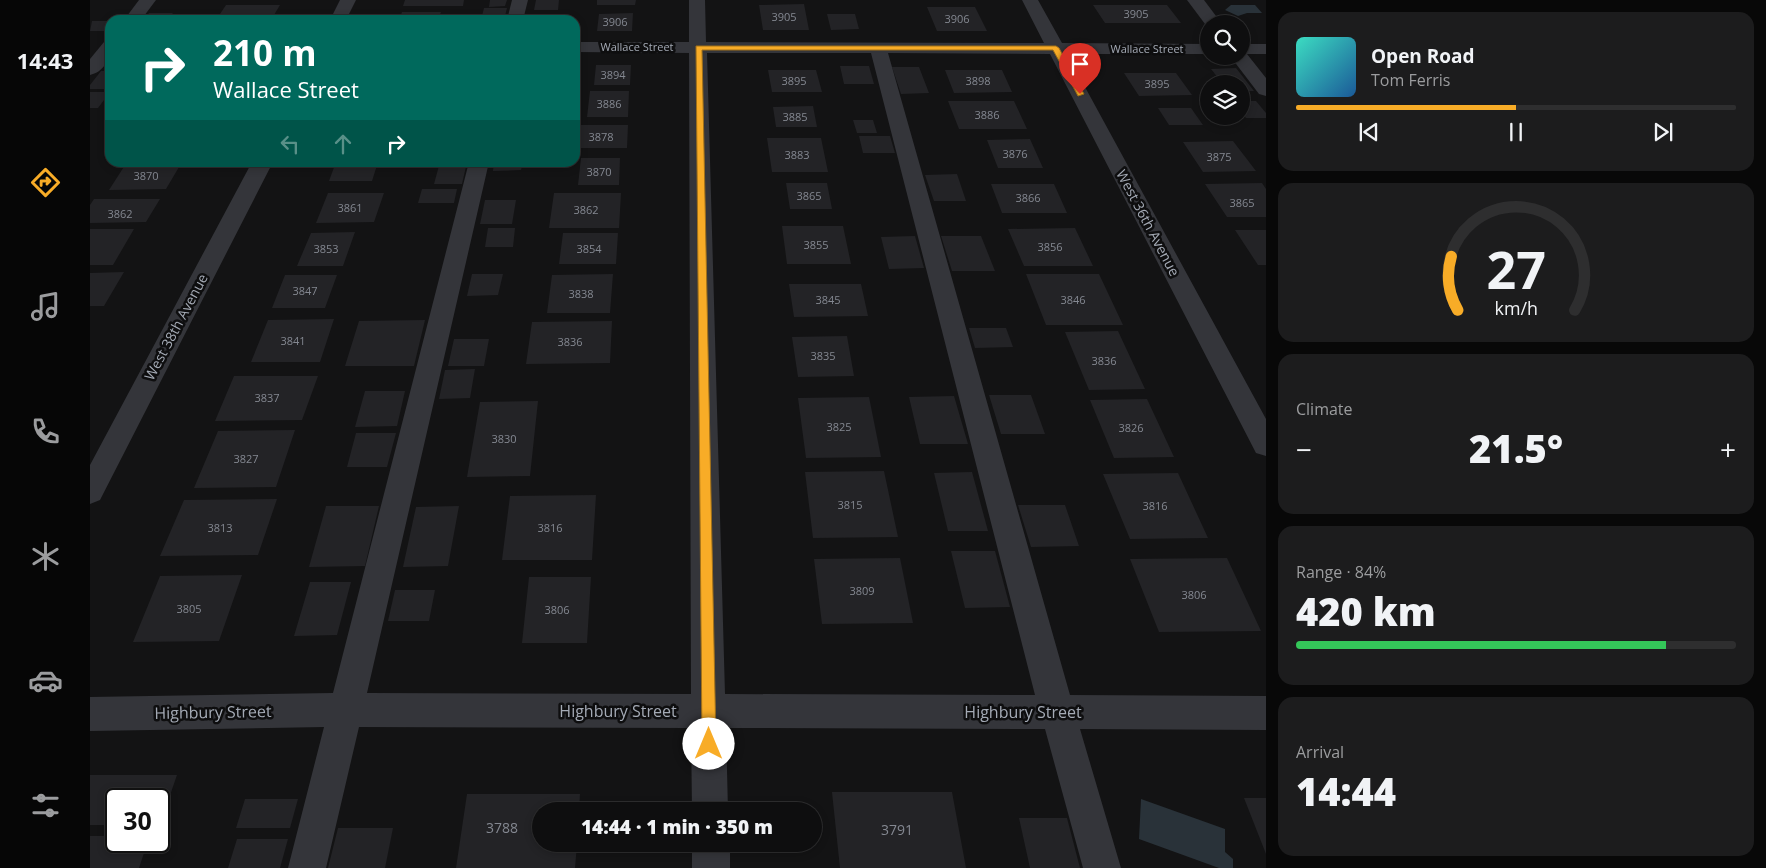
<!DOCTYPE html>
<meta charset="utf-8">
<style>
:root{--surface:#0e0e0f;--page:#1c1c1d;--text:#f1f3f6;--muted:#9b9c9e;--line:#2e2e2f;--accent:#f8ac27}
body{margin:0;font-family:"Open Sans",sans-serif;background:var(--page);color:var(--text);height:100vh;display:flex;flex-direction:column;font-size:19px;white-space:nowrap}
*{box-sizing:border-box;margin:0}
p{font-size:16px;color:var(--muted)}
.icon{flex:none;width:28px;height:28px;fill:none;stroke:currentColor;stroke-width:2;stroke-linecap:round;stroke-linejoin:round}
.map{position:relative;flex:1;overflow:hidden}
.drawer{display:flex;flex-direction:column;gap:12px;padding:12px;background:#080808;width:500px}
.drawer>*{flex:none}
.hud{position:absolute;left:15px;top:15px;width:475px;height:152px;border-radius:15px;box-shadow:0 2px 8px #0003,0 0 0 1px var(--line);background:#00695c;color:#fff;overflow:hidden}
.controls{position:absolute;left:1110px;top:15px;display:grid;gap:10px}
.controls a{display:grid;place-items:center;width:50px;height:50px;border-radius:50%;background:var(--surface);box-shadow:0 2px 8px #0003,0 0 0 1px var(--line);font-size:25px}
.speed{position:absolute;left:15px;top:788px;display:flex;gap:10px;font-size:25px;font-weight:700;text-align:center}
.speed>*{display:grid;place-content:center;width:65px;height:65px;border-radius:50%;background:var(--surface);box-shadow:0 2px 8px #0003,0 0 0 1px var(--line);line-height:1}
.speed .limit{border:2px solid #111;border-radius:8px;background:#fff;color:#111}
.pin{position:absolute;display:grid;place-items:center;width:42px;height:42px;color:#fff;margin:-51px -21px;border-radius:50% 50% 50% 0;rotate:-45deg;box-shadow:0 0 5px #0007}
.pin .icon{rotate:45deg}
.me{position:absolute;width:55px;margin:-28px;rotate:0deg;stroke-linejoin:round;filter:drop-shadow(0 0 4px #0008)}
.turn{display:flex;align-items:center;gap:18px;height:105px;padding:0 25px;font-size:22px}
.turn .icon{width:65px;height:65px;stroke-width:2.5}
.turn b{display:block;font-size:35px;line-height:42px}
.lanes{display:flex;align-items:center;height:48px;padding:0 25px;background:#0003;justify-content:center;gap:25px;direction:ltr}
.lanes .off{opacity:.35}
.big{font-size:38px;font-weight:800;line-height:1.1}
.drawer .widget{flex:1;display:flex;flex-direction:column;justify-content:center;gap:8px;min-width:0;padding:0 18px;border-radius:15px;background:var(--page)}
.drawer .dial{align-items:center;gap:0}
.dial svg{height:130px;overflow:visible;fill:none;stroke:var(--line);stroke-width:7;stroke-linecap:round;text-anchor:middle}
.dial text{fill:var(--text);stroke:none}
.song{display:flex;align-items:center;gap:15px}
.cover{width:60px;height:60px;border-radius:8px;background:linear-gradient(135deg,hsl(170 70% 55%),hsl(210 70% 35%))}
.played{height:5px;border-radius:2px;background:linear-gradient(90deg,var(--accent) 50%,var(--line) 50%)}
.keys{display:flex;justify-content:space-around;direction:ltr}
.heat{display:flex;justify-content:space-between;align-items:center;font-size:28px;direction:ltr}
.charge{height:8px;border-radius:4px;background:linear-gradient(90deg,#34c759 84%,var(--line) 0)}
.trip{position:absolute;left:442px;top:802px;width:290px;height:50px;border-radius:25px;background:var(--surface);box-shadow:0 2px 8px #0003,0 0 0 1px var(--line);font-weight:800;line-height:50px;text-align:center}
main{display:flex;flex:1;min-height:0}
.tab-bar{display:flex;flex-direction:column;width:90px;justify-content:space-around;align-items:center;background:#060606;color:var(--muted)}
.tab-bar .icon{width:35px;height:35px}
.tab-bar .active{color:var(--accent)}
.tab-bar b{font-size:22px;color:var(--text)}
.map>svg:first-child{display:block}
.water{fill:#293239}
.building{fill:#232326}
.lines{fill:none;stroke-linecap:round;stroke-linejoin:round}
.minor{fill:#34353a;fill-rule:evenodd}
.route{fill:#f8ac27;stroke:#a17019}
.labels{text-anchor:middle;stroke-width:5;stroke-linejoin:round;paint-order:stroke}
.number-label{font-size:11px;fill:#848891}
.far-street-label{font-size:11px;fill:#a4aab5;stroke:#0e0e0f}
.street-label{font-size:14px;fill:#a4aab5;stroke:#0e0e0f}
.near-number-label{font-size:14px;fill:#848891}
.near-street-label{font-size:16px;fill:#a4aab5;stroke:#0e0e0f}
</style>
<main>
<nav class="tab-bar">
<b>14:43</b>
<svg class="icon active" aria-label="directions" viewBox="0 0 24 24"><path d="M12 3l9 9-9 9-9-9zM9 14v-3h6M13 9l2 2-2 2"/></svg>
<svg class="icon" aria-label="music" viewBox="0 0 24 24"><path d="M9 18V5l10-2v13"/><circle cx="6" cy="18" r="3"/><circle cx="16" cy="16" r="3"/></svg>
<svg class="icon" aria-label="phone" viewBox="0 0 24 24"><path d="M5 4h4l2 5-3 2q2 4 5 5l2-3 5 2v4C11 20 4 13 5 4z"/></svg>
<svg class="icon" aria-label="climate" viewBox="0 0 24 24"><path d="M12 3v18M4 7l16 10M4 17L20 7"/></svg>
<svg class="icon" aria-label="car" viewBox="0 0 24 24"><path d="M5 17H2v-5l4-1 3-4h7l3 4 3 1v5h-3M9 17h6M6 11h13"/><circle cx="7" cy="17" r="2"/><circle cx="17" cy="17" r="2"/></svg>
<svg class="icon" aria-label="filters" viewBox="0 0 24 24"><path d="M4 7h16M4 17h16"/><circle cx="9" cy="7" r="2"/><circle cx="15" cy="17" r="2"/></svg>
</nav>
<div class="map">
<svg width="1176" height="868" viewBox="0 0 1176 868">
<rect width="100%" height="100%" fill="#131314"/>
<!-- water -->
<path class="water" d="M1141,5H1165L1172,13H1157L1148,16L1135,10Z
M1051,799L1135,829V852L1143,859V868H1129L1049,839Z"/>
<!-- building -->
<path class="building" d="M315,0H374L373,6H313Z
M400,0H417L415,6L399,7Z
M446,0H469L468,10H444Z
M507,0H546L545,5H507Z
M714,4L719,30H673L669,5Z
M136,5H190L181,20H126Z
M1003,5H1077L1091,23H1015Z
M837,7H885L897,31H847Z
M394,8H417L414,20H391Z
M312,12H351L348,20H309Z
M59,13H83L77,20H54Z
M543,13L542,31H507L509,14Z
M737,14H765L769,29L741,30Z
M2,21H20V27L17,31H0Z
M506,65H541L540,85H504Z
M750,66H779L784,84H754Z
M802,67H829L839,93L811,94Z
M1146,68L1164,91H1151V84H1133L1121,69Z
M678,70H726L732,92H682Z
M855,70H912L922,92L864,93Z
M11,71H20V89H0V85Z
M1034,73H1086L1102,95L1049,96Z
M500,91H539L538,117H497Z
M0,92H20L8,108H0Z
M858,101H924L937,129H869Z
M1151,101H1166L1176,113V118H1156L1151,112Z
M723,106L727,127H686L683,107Z
M1068,108H1101L1113,125H1079Z
M763,120H783L787,133H767Z
M485,125H538L537,148H485Z
M769,136H800L805,153H773Z
M677,138H731L738,172H682Z
M940,139L953,168H908L897,140Z
M1143,141L1166,171L1113,172L1093,142Z
M491,158H530L529,185H488Z
M37,162H92L76,189L19,190Z
M246,162H288L282,181H239Z
M350,162H377L372,184H344Z
M404,162H433L431,170L403,171Z
M867,174L876,201H844L835,175Z
M696,183H737L742,209H700Z
M1172,183L1176,189V217H1137L1115,184Z
M901,184H964L977,213H912Z
M332,189H367L364,203H328Z
M238,193H294L284,222L226,223Z
M464,193H531L529,228H459Z
M4,199H70L56,222L0,223V205Z
M395,200H426L422,224H390Z
M692,226H753L761,264H697Z
M398,228H425L423,247H395Z
M985,228L1003,266H934L918,229Z
M0,229H44L23,265H0Z
M1145,230H1176V265H1168Z
M265,232L253,266H207L221,233Z
M473,233H528L526,264H469Z
M825,236L834,268L799,269L791,237Z
M851,236H891L905,271H862Z
M34,272L14,306H0V273Z
M382,274H413L408,295L377,296Z
M523,274L520,313H457L462,275Z
M936,274H1009L1033,325H956Z
M195,275H247L235,308H182Z
M699,284H771L778,316L704,317Z
M244,319L230,362H161L178,320Z
M335,320L324,366H255L269,321Z
M522,321L520,363L436,364L442,322Z
M879,328H916L923,347L885,348Z
M1028,331L1055,389L999,390L975,332Z
M757,336L764,376L708,377L702,337Z
M364,339H399L394,366H358Z
M385,369L380,398L349,399L355,370Z
M144,376H228L212,420L125,421Z
M275,391H315L307,426L265,427Z
M899,395H941L955,434H911Z
M864,396L878,444H830L819,397Z
M779,397L791,457L716,458L708,398Z
M1057,399L1084,457L1024,458L1000,400Z
M448,401L440,476L377,477L390,402Z
M205,430L186,487L104,488L128,431Z
M266,433H306L297,467H257Z
M794,471L808,537L723,538L715,472Z
M882,472L898,531H858L844,473Z
M1088,473L1118,538L1040,539L1013,474Z
M506,495L502,560H412L420,496Z
M187,499L168,555L70,556L94,500Z
M928,505H975L989,546L941,547Z
M236,506H289L275,566L219,567Z
M369,506L358,566L313,567L326,507Z
M861,551H905L920,607L875,608Z
M810,558L823,623L732,624L724,559Z
M1137,558L1171,631L1069,632L1040,559Z
M152,575L129,641L43,642L70,576Z
M439,577H501L497,643H432Z
M220,582H261L247,635L204,636Z
M305,590H345L339,621H298Z
M0,775H87L69,827V799H26V825H0Z
M742,792H862L876,868H750Z
M377,794H490L489,811H451V844H487L485,868H366Z
M1154,798H1176V854Z
M155,799H208L200,828H146Z
M929,818H977L990,868H940Z
M248,828H303L295,868H238Z
M0,836H26V841H58L49,868H0Z
M147,839H198L190,868H138Z"/>
<g class="lines">
<!-- minor -->
<path class="minor" d="M49,0H66L51,20H34Z
M250,0H266L256,20H240Z
M422,0H438L433,20H417Z
M599,0H615L616,42L954,43L932,0H948L972,43L1119,44V54H977L1176,419V456L1166,453L960,54L798,53L980,695L1176,696V730L990,729L1031,868H993L955,729L636,728L638,811H602L601,728L269,727L236,868H198L234,727L0,731V697L243,693L379,162H399L277,693L601,694L599,53L485,52V42H599ZM617,53H781L945,695L635,694Z
M1097,0H1114L1132,24H1119L1118,28Z
M20,41C20,56 17,71 0,75V59L14,42Z
M1151,44H1176V54H1157L1176,78V96L1169,94L1140,56H1151Z
M162,162H183L10,500L0,504V465Z
M602,844H640V868H602Z"/>
</g>
<!-- route -->
<path class="route" d="M606,46H966L969,48L994,94L988,96L963,50H612L626,744L624,749L619,751L614,749L612,744Z"/>
<g class="labels">
<!-- number labels -->
<g class="number-label">
<text x="1046" y="18">3905</text>
<text x="694" y="21">3905</text>
<text x="867" y="23">3906</text>
<text x="525" y="26">3906</text>
<text x="523" y="79">3894</text>
<text x="704" y="85">3895</text>
<text x="888" y="85">3898</text>
<text x="1067" y="88">3895</text>
<text x="519" y="108">3886</text>
<text x="897" y="119">3886</text>
<text x="705" y="121">3885</text>
<text x="511" y="141">3878</text>
<text x="925" y="158">3876</text>
<text x="707" y="159">3883</text>
<text x="1129" y="161">3875</text>
<text x="509" y="176">3870</text>
<text x="56" y="180">3870</text>
<text x="719" y="200">3865</text>
<text x="938" y="202">3866</text>
<text x="1152" y="207">3865</text>
<text x="260" y="212">3861</text>
<text x="496" y="214">3862</text>
<text x="30" y="218">3862</text>
<text x="726" y="249">3855</text>
<text x="960" y="251">3856</text>
<text x="236" y="253">3853</text>
<text x="499" y="253">3854</text>
<text x="215" y="295">3847</text>
<text x="491" y="298">3838</text>
<text x="738" y="304">3845</text>
<text x="983" y="304">3846</text>
<text x="203" y="345">3841</text>
<text x="480" y="346">3836</text>
<text x="733" y="360">3835</text>
<text x="1014" y="365">3836</text>
<text x="177" y="402">3837</text>
<text x="749" y="431">3825</text>
<text x="1041" y="432">3826</text>
<text x="414" y="443">3830</text>
<text x="156" y="463">3827</text>
<text x="760" y="509">3815</text>
<text x="1065" y="510">3816</text>
<text x="130" y="532">3813</text>
<text x="460" y="532">3816</text>
<text x="772" y="595">3809</text>
<text x="1104" y="599">3806</text>
<text x="99" y="613">3805</text>
<text x="467" y="614">3806</text>
</g>
<!-- far-street labels -->
<g class="far-street-label">
<text x="547" y="51">Wallace Street</text>
<text x="1057" y="53">Wallace Street</text>
</g>
<!-- street labels -->
<g class="street-label">
<text transform="translate(1058 223) rotate(62)" y="5">West 36th Avenue</text>
<text transform="translate(86 327) rotate(-62)" y="5">West 38th Avenue</text>
</g>
<!-- near-number labels -->
<g class="near-number-label">
<text x="412" y="833">3788</text>
<text x="807" y="835">3791</text>
</g>
<!-- near-street labels -->
<g class="near-street-label">
<text x="528" y="717">Highbury Street</text>
<text transform="translate(123 712) rotate(-1)" y="6">Highbury Street</text>
<text x="933" y="718">Highbury Street</text>
</g>
</g>
</svg>
<div class="controls">
<a><svg class="icon" aria-label="search" viewBox="0 0 24 24"><circle cx="10" cy="10" r="6"/><path d="M15 15l6 6"/></svg></a>
<a><svg class="icon" aria-label="layers" viewBox="0 0 24 24"><path d="M12 4l9 5-9 5-9-5zM3 14l9 5 9-5"/></svg></a>
</div>
<div class="speed"><div class="limit">30</div></div>
<div class="pin" style="left:990px;top:94px;background:#d93025"><svg class="icon" aria-label="arrive" viewBox="0 0 24 24"><path d="M6 21V4h12l-3 4 3 4H6"/></svg></div>
<svg class="me" style="left:619px;top:744px" viewBox="-20 -20 40 40"><circle r="19" fill="#fff"/><path d="M0-13L10 11 0 6-10 11z" fill="#f8ac27"/></svg>
<div class="trip">14:44 · 1 min · 350 m</div>
<div class="hud">
<div class="turn"><svg class="icon" aria-label="right" viewBox="0 0 24 24"><path d="M7 20v-9h11M14 6l5 5-5 5"/></svg><div><b>210 m</b>Wallace Street</div></div>
<div class="lanes"><svg class="icon off" aria-label="left" viewBox="0 0 24 24"><path d="M17 20v-9H6M10 6l-5 5 5 5"/></svg><svg class="icon off" aria-label="ahead" viewBox="0 0 24 24"><path d="M12 20V5M6 11l6-6 6 6"/></svg><svg class="icon" aria-label="right" viewBox="0 0 24 24"><path d="M7 20v-9h11M14 6l5 5-5 5"/></svg></div>
</div>
</div>
<section class="drawer">
<div class="widget">
<div class="song"><i class="cover"></i><div><b>Open Road</b><p>Tom Ferris</p></div></div>
<div class="played"></div>
<div class="keys"><svg class="icon" aria-label="previous" viewBox="0 0 24 24"><path d="M18 5L8 12l10 7zM5 5v14"/></svg><svg class="icon" aria-label="pause" viewBox="0 0 24 24"><path d="M8 5v14M16 5v14"/></svg><svg class="icon" aria-label="next" viewBox="0 0 24 24"><path d="M6 5l10 7-10 7zM19 5v14"/></svg></div>
</div>
<div class="widget dial"><svg viewBox="0 0 100 80">
<path d="M14 69A42 42 0 1 1 86 69"/>
<path d="M14 69A42 42 0 0 1 10 36" stroke="#f8ac27"/>
<text x="50" y="56" font-size="32" font-weight="700">27</text>
<text x="50" y="72" font-size="11">km/h</text>
</svg></div>
<div class="widget"><p>Climate</p>
<div class="heat"><a>−</a><b class="big">21.5°</b><a>+</a></div>
</div>
<div class="widget"><p>Range · 84%</p><b class="big">420 km</b><div class="charge"></div></div>
<div class="widget"><p>Arrival</p><b class="big">14:44</b></div>
</section>
</main>
